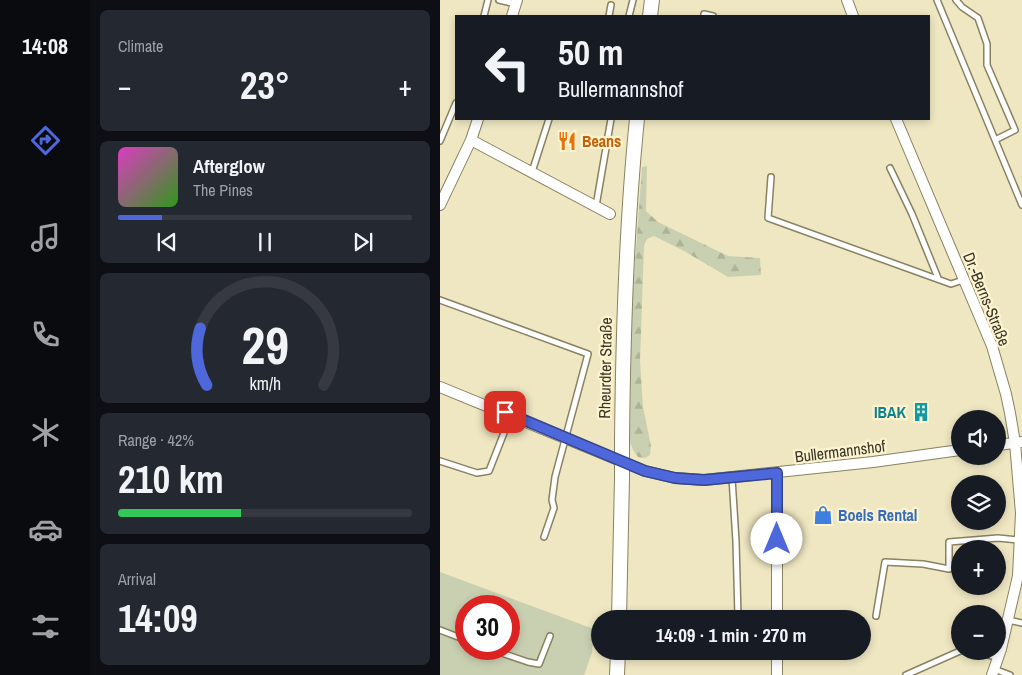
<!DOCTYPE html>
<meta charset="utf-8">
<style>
:root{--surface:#171b24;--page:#242831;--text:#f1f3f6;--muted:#9ea1a6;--line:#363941;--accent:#4e68dc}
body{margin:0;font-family:"Archivo Narrow",sans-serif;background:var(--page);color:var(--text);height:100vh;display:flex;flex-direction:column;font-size:19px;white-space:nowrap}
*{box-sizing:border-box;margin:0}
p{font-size:16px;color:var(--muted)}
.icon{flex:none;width:28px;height:28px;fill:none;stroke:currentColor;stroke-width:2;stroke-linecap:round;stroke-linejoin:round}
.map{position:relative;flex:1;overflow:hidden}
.panel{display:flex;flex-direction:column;gap:10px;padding:10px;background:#0d0f14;width:350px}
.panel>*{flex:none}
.top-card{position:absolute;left:15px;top:15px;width:475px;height:105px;border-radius:0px;box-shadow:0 2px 8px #0003;background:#171b24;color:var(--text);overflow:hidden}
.fabs{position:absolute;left:511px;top:410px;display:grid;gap:10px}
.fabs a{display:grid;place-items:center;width:55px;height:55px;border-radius:50%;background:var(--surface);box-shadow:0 2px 8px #0003;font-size:25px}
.speed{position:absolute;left:15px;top:595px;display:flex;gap:10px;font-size:25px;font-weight:700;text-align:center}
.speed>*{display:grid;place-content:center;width:65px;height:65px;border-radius:50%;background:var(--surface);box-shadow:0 2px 8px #0003;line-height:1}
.speed .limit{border:8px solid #d22;background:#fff;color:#111}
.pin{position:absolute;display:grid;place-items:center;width:42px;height:42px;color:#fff;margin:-21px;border-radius:10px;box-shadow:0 2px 8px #0006}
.me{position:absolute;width:55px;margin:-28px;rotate:0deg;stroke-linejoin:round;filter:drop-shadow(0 0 4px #0008)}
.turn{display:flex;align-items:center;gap:18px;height:105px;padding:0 20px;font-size:22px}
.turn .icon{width:65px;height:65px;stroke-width:2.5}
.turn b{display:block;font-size:35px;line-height:42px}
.big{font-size:38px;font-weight:700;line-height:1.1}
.panel .card{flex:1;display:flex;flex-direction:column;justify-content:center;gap:8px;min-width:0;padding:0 18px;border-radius:8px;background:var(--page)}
.panel .dial{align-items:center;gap:0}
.dial svg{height:130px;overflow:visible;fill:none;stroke:var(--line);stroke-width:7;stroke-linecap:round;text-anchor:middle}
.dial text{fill:var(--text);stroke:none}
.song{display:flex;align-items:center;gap:15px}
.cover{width:60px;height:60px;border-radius:8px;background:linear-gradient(135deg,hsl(310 70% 55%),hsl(110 70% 35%))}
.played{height:5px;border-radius:2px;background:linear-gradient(90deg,var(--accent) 15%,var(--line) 15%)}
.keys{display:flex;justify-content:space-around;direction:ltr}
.heat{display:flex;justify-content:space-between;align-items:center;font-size:28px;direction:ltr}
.charge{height:8px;border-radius:4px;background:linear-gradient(90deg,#34c759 42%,var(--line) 0)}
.trip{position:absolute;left:151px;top:610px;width:280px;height:50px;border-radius:25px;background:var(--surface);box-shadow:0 2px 8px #0003;font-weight:700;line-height:50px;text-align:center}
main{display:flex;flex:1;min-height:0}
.menu{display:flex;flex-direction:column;width:90px;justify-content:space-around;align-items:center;background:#090b0e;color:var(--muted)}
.menu .icon{width:35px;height:35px}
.menu .current{color:var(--accent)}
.menu b{font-size:22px;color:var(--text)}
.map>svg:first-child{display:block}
.green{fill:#c9d0b2;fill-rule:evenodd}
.forest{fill:url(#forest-firs)}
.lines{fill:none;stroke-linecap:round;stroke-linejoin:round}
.lane-casing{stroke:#898160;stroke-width:8}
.street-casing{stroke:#898160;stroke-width:12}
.secondary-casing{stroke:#898160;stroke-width:16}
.lane{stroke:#fff;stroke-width:5}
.street{stroke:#fff;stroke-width:10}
.secondary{stroke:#fff;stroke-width:14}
.secondary-bridge-casing{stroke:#898160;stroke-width:16;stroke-linecap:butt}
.secondary-bridge{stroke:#fff;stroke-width:14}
.route-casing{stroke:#33448f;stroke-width:12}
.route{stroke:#4e68dc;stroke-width:9}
.labels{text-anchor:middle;stroke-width:4.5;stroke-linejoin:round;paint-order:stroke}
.food-label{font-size:16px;font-weight:bold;fill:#c56008;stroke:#fdf4cf;text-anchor:start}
.street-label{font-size:16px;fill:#383527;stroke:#fdf4cf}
.culture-label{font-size:16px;font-weight:bold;fill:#0d838f;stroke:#fdf4cf;text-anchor:end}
.shop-label{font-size:16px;font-weight:bold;fill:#366cbe;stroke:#fdf4cf;text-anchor:start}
</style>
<main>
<nav class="menu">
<b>14:08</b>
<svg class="icon current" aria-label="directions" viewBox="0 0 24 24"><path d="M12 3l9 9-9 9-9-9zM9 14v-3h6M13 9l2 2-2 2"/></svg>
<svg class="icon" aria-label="music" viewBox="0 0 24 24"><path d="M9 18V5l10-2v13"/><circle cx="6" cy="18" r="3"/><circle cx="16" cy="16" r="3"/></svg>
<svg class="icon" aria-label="phone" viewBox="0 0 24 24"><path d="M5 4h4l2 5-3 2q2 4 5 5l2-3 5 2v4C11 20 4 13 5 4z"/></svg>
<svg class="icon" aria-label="climate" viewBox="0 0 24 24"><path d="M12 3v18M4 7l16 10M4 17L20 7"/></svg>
<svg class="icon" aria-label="car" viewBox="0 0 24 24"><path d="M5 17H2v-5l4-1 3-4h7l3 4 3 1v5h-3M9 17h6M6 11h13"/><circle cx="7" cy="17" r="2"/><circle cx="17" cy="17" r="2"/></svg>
<svg class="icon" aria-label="filters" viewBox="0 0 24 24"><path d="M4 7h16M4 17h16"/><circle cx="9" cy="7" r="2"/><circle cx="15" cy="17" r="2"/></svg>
</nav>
<section class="panel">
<div class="card"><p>Climate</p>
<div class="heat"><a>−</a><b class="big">23°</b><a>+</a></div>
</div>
<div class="card">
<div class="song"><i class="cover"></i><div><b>Afterglow</b><p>The Pines</p></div></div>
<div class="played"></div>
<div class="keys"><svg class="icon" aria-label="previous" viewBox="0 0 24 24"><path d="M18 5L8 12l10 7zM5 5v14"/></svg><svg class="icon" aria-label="pause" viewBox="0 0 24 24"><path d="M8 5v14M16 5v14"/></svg><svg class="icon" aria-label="next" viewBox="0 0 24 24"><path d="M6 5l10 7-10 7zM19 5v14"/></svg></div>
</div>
<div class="card dial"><svg viewBox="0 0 100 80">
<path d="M14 69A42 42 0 1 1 86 69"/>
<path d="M14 69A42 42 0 0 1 10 34" stroke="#4e68dc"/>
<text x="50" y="56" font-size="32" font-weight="700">29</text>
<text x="50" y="72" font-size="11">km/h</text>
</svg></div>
<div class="card"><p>Range · 42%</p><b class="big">210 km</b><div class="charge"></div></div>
<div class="card"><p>Arrival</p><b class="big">14:09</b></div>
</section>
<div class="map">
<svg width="582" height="675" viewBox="0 0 582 675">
<defs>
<pattern id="forest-firs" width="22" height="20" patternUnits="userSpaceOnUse" patternTransform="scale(1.25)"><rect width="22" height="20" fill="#c9d0b2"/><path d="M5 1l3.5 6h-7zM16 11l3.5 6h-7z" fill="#adb399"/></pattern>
</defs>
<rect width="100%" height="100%" fill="#efe7c2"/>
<!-- green -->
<path class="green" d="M0,572L154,629L152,653L144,675H0ZM26,606H69V649H26Z"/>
<!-- forest -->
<path class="forest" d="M207,166L206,211L218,222L288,256L320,258L321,275L288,277L244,251L214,236L207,239L204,246L200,361L203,407L211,446L210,455L205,458L198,457L193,450L190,442L191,316L202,167Z"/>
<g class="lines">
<!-- lane casing -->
<g class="lane-casing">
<path id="lane" d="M59,0L76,4
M497,0L582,205
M516,0L522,7L538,18L547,44V65L575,130L555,140
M264,14L273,16
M44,16L48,0
M169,16L171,5
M189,16L193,0
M0,141L16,103
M450,168L472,214L498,278
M92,172L109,119
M331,177L328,218L511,284L523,280
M156,206L171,119
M0,300L148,354L115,477L112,500L114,508L104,537
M0,461L37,473L49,471L71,415
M292,478L296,541L298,617
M436,616L445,562L483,564L509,569V542L558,538L579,540
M568,620L582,623
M0,630L26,640
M50,649L88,662L99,664L110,636
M527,651L558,657
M554,669L570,675
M466,675L520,651"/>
</g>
<!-- street casing -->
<g class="street-casing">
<path id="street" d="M407,0L413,16
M72,16L77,0
M456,119L552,346L566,394L570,413L575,443L581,513L578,576L561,649L552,675
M31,140L170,214
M0,205L31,140L38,119
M0,387L205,471L235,478L264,480L433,462L520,450
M558,445L582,442
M337,473V619
M337,651V675"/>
</g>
<!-- secondary casing -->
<g class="secondary-casing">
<path id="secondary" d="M210,16L212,0
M182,442C183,334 186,226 197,119
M179,619L182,478
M177,675L178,651"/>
</g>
<!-- lane -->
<use href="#lane" class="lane"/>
<!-- street -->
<use href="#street" class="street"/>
<!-- secondary -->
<use href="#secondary" class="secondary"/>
<!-- secondary-bridge casing -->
<g class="secondary-bridge-casing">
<path id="secondary-bridge" d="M182,442V478"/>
</g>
<!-- secondary-bridge -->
<use href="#secondary-bridge" class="secondary-bridge"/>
</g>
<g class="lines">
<!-- route casing -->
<g class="route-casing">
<path id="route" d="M65,412L205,471L235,478L264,480L337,473V539"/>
</g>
<!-- route -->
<use href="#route" class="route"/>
</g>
<!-- icons -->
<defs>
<g id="restaurant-bare" transform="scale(1.5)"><path d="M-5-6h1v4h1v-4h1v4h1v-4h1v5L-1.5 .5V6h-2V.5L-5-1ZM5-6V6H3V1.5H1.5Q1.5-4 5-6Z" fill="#e8710a" stroke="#fdf4cf" stroke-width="2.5" paint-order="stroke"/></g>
<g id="building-bare" transform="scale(1.5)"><path d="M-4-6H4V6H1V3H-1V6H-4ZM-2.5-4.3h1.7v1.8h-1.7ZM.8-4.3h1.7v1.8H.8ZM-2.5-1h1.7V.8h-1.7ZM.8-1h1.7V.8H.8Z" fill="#0f9aa8" stroke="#fdf4cf" stroke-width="2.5" paint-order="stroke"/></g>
<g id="shop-bare" transform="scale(1.5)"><path d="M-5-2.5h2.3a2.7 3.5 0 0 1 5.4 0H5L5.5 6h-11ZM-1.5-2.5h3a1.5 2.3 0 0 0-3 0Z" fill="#3f7fe0" stroke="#fdf4cf" stroke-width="2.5" paint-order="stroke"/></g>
</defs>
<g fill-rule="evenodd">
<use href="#restaurant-bare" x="127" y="141"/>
<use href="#building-bare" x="481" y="412"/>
<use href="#shop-bare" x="383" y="515"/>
</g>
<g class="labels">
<!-- food labels -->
<g class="food-label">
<text x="142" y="147">Beans</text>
</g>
<!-- street labels -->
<g class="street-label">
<text transform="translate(547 299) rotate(68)" y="6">Dr.-Berns-Straße</text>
<text transform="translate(165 368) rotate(-89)" y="6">Rheurdter Straße</text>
<text transform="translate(400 451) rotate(-7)" y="6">Bullermannshof</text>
</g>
<!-- culture labels -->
<g class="culture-label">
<text x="466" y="418">IBAK</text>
</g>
<!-- shop labels -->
<g class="shop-label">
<text x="398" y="521">Boels Rental</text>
</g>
</g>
</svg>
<div class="fabs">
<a><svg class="icon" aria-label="sound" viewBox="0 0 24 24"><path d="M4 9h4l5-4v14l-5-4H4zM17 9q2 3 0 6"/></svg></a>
<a><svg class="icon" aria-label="layers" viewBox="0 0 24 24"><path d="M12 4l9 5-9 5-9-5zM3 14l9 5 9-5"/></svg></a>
<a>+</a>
<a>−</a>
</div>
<div class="speed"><div class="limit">30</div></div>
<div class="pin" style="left:65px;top:412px;background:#d93025"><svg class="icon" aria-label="arrive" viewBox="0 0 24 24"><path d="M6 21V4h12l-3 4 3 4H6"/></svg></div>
<svg class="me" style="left:337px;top:539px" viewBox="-20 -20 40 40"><circle r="19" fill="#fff"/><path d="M0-13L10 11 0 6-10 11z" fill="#4e68dc"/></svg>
<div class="trip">14:09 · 1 min · 270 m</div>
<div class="top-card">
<div class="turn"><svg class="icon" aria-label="left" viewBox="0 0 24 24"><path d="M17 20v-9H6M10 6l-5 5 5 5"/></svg><div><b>50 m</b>Bullermannshof</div></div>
</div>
</div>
</main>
